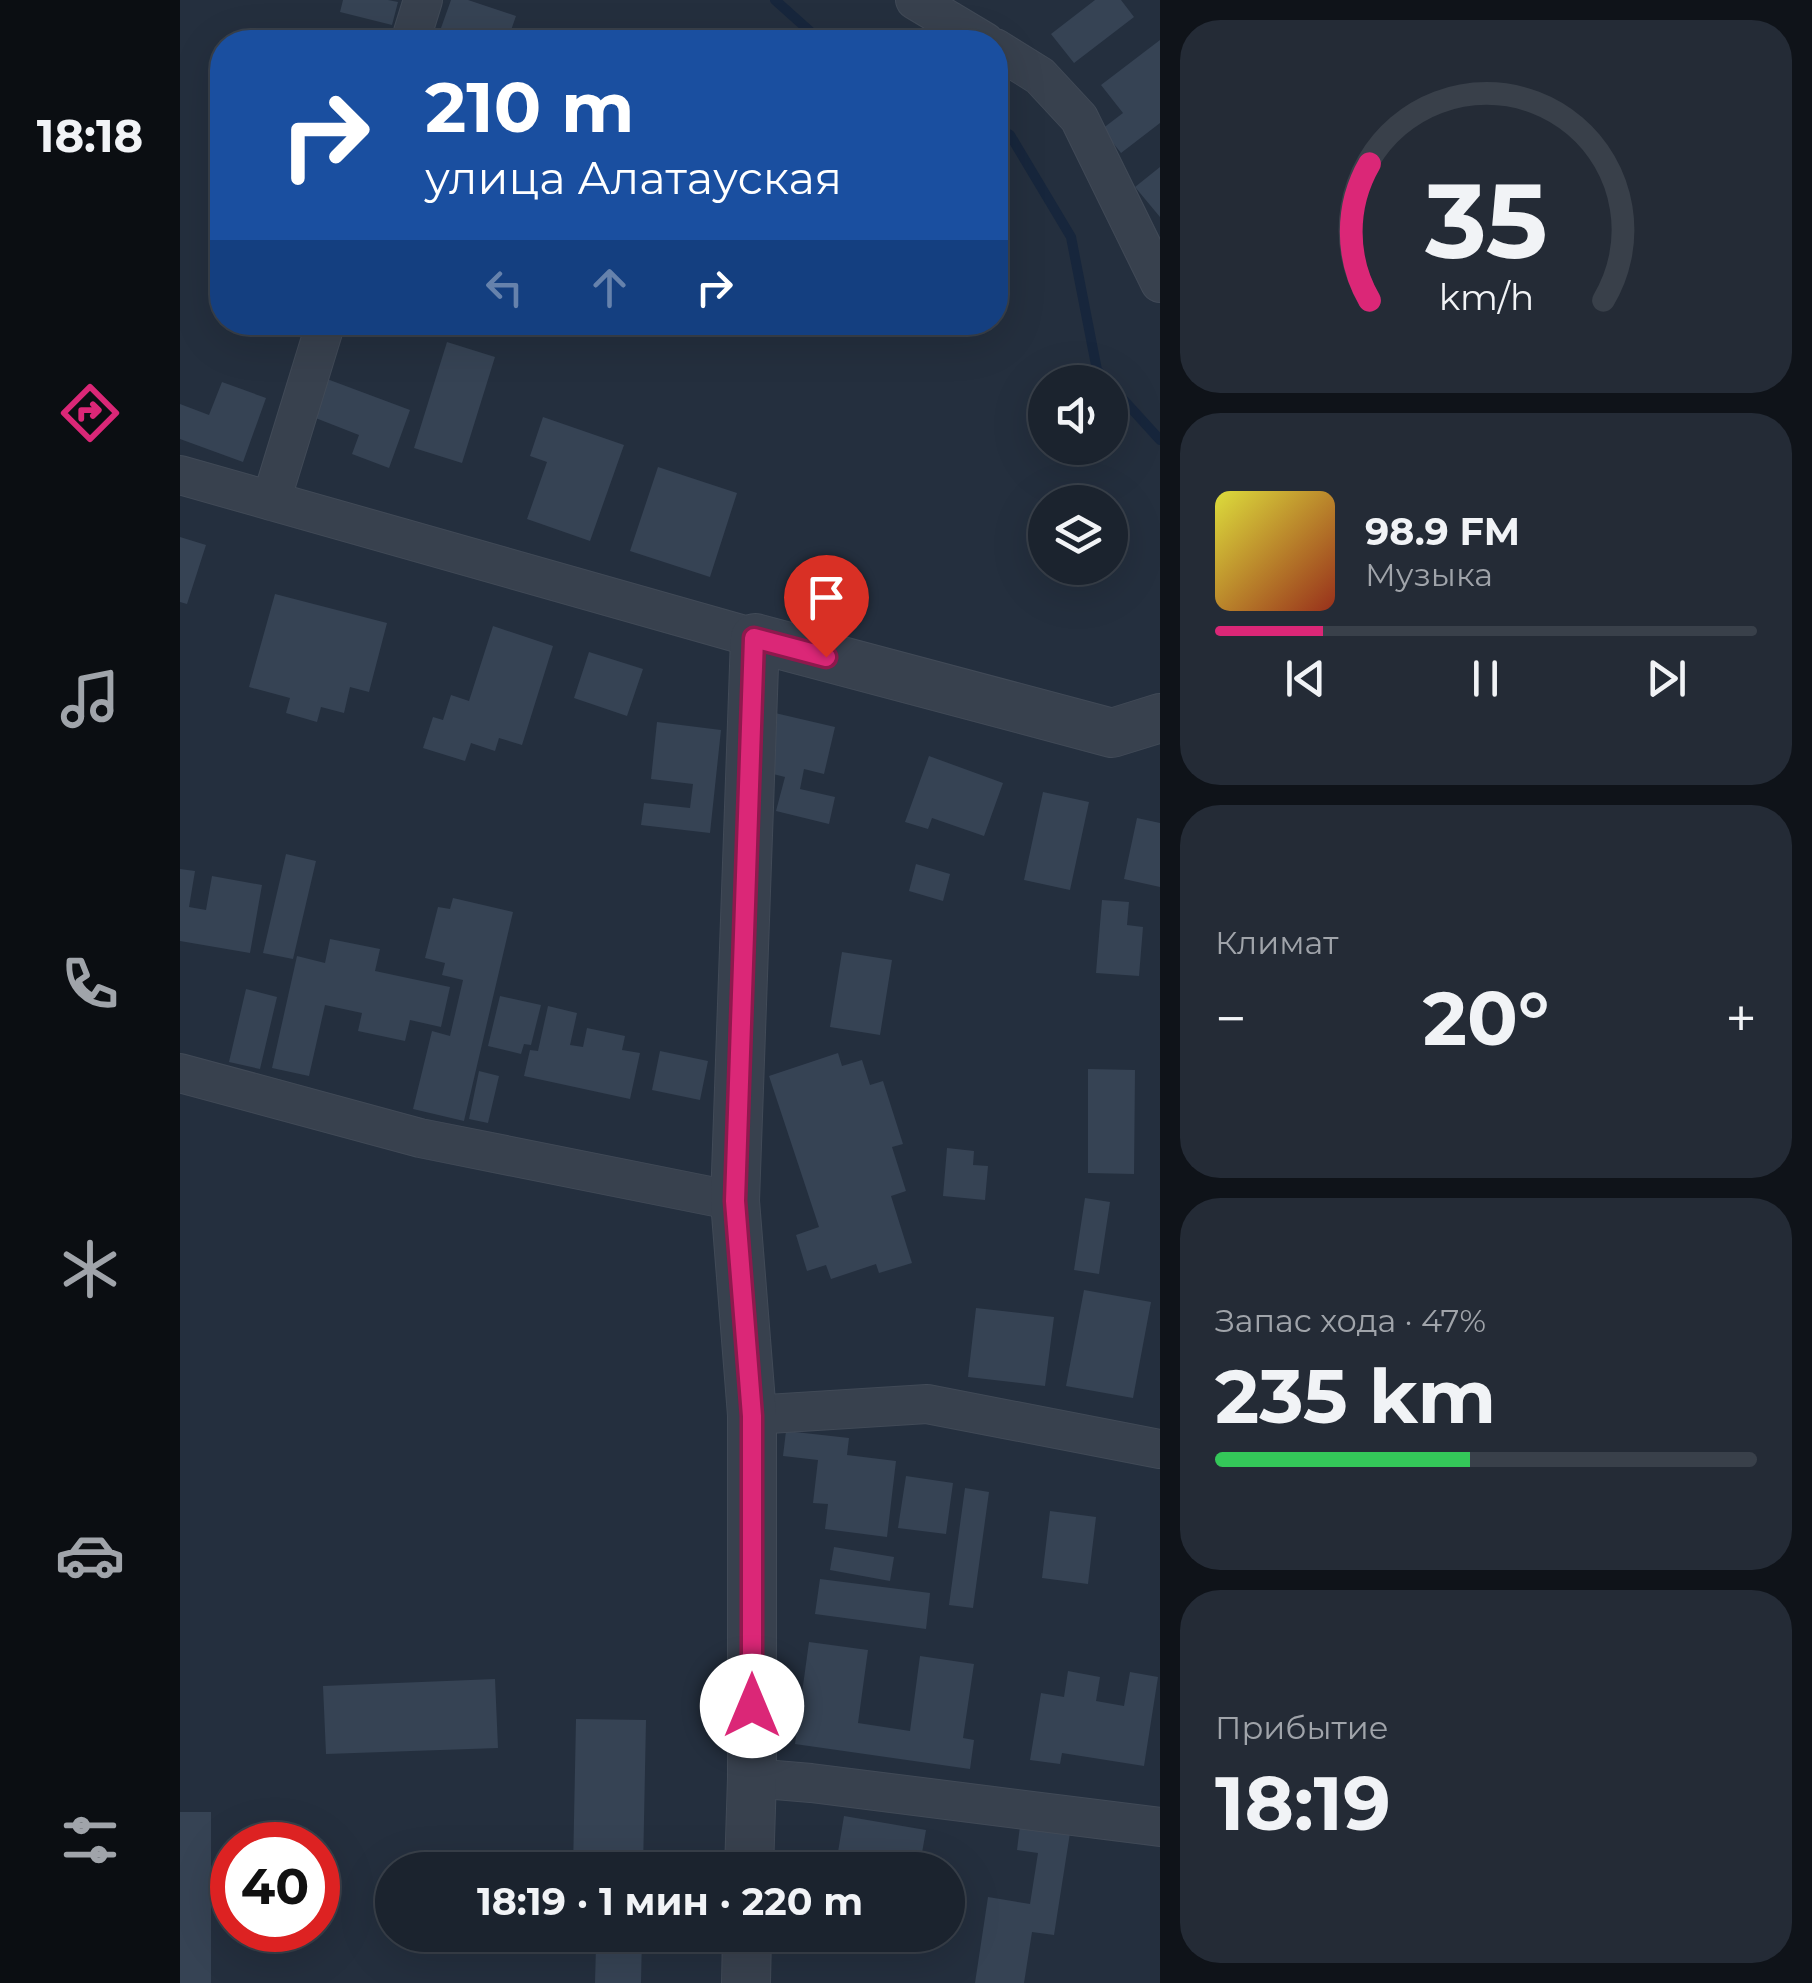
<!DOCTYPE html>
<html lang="ru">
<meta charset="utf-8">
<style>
:root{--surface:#1b232e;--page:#242b36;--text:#f1f3f6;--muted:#a0a4aa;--line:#39404a;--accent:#db2777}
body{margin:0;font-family:Montserrat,sans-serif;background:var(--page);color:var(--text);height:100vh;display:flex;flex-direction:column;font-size:38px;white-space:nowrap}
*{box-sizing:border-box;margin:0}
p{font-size:32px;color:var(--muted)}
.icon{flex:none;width:55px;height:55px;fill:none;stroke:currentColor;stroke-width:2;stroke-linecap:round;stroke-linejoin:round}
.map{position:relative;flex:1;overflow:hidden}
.sheet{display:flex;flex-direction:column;gap:20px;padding:20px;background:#0f1319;width:652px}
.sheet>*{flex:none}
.guide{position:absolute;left:30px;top:30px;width:798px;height:305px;border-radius:40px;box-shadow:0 10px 40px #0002,0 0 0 2px var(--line);background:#1a4fa0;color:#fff;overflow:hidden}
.fabs{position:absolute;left:848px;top:365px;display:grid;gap:20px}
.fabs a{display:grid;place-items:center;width:100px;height:100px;border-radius:50%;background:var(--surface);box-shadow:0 10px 40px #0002,0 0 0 2px var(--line);font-size:50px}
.speed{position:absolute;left:30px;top:1822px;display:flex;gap:20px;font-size:50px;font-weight:700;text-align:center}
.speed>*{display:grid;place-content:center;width:130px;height:130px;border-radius:50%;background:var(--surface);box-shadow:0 10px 40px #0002,0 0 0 2px var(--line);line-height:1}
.speed .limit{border:15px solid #d22;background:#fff;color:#111}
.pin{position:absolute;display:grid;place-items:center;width:85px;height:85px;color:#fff;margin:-102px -42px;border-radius:50% 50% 50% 0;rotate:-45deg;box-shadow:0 0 10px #0007}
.pin .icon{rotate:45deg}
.me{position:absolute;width:110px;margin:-55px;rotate:0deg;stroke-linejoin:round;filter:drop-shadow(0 0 8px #0008)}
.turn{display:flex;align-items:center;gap:35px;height:210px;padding:0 50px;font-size:45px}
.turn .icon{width:130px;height:130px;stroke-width:2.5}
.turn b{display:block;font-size:70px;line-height:85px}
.lanes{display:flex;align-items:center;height:95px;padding:0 50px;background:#0003;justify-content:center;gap:50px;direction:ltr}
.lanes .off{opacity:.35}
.big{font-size:75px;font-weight:700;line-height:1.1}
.sheet .widget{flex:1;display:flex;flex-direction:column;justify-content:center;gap:15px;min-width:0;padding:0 35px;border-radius:40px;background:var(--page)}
.sheet .dial{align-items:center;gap:0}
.dial svg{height:260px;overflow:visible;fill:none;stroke:var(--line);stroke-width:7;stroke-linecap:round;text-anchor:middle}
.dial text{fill:var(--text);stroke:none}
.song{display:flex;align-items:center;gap:30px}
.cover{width:120px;height:120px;border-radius:15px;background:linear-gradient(135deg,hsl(60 70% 55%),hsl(10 70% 35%))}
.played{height:10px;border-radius:5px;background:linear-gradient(90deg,var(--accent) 20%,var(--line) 20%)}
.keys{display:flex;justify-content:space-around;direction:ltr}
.heat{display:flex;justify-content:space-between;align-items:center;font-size:55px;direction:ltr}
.charge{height:15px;border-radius:8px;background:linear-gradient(90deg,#34c759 47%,var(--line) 0)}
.trip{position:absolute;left:195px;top:1852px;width:590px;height:100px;border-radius:50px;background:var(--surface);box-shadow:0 10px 40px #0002,0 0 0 2px var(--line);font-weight:700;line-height:100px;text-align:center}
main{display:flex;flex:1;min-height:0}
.tab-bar{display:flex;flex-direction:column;width:180px;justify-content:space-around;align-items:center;background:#0b0e12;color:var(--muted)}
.tab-bar .icon{width:70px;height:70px}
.tab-bar .active{color:var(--accent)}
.tab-bar b{font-size:45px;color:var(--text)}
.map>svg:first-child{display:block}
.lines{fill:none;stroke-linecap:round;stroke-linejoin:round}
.stream{stroke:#17263c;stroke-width:10}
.building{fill:#364354}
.minor-casing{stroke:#414a57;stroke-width:40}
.tertiary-casing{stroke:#414a57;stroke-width:50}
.minor{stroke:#38414e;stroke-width:38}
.tertiary{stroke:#38414e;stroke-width:48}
.route-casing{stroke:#8e194d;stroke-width:25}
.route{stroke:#db2777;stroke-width:18}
</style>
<main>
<nav class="tab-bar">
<b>18:18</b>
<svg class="icon active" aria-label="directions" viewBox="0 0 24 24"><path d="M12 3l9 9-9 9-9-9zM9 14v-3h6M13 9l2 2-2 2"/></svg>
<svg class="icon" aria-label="music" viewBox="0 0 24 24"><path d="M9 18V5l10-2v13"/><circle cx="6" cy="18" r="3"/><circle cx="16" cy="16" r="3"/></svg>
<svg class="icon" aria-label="phone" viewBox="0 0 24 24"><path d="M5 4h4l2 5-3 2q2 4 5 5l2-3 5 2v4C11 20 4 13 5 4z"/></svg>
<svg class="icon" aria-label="climate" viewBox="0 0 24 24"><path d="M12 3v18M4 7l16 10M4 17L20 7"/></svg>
<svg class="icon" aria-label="car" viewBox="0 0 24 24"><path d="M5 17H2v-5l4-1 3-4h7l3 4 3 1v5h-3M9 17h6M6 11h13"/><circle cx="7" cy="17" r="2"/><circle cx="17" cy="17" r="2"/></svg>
<svg class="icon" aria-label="filters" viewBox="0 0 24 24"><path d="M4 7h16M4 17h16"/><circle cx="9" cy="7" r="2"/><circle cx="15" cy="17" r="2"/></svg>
</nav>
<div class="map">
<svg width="980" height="1983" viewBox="0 0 980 1983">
<rect width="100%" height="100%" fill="#242f3e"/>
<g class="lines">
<!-- stream -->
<path class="stream" d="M595,0L633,34L652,42
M815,126L830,135L891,237L917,370L928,382
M930,385L980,440"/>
</g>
<!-- building -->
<path class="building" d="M163,0H208L218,2L212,25L160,12Z
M271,0H288L336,16L327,42H256Z
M915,0H941L954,17L894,63L871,34Z
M129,31L173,41V42H127Z
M980,40V123L941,153L922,129L943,113L921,85Z
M980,167V217L955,187Z
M267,342L315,357L282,463L234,448Z
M147,379L230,410L209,468L172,454L179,435L133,417Z
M42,382L86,398L63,462L0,439V404L29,415Z
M363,417L444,445L410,541L347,519L367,462L350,456Z
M478,467L557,493L530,577L450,551Z
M0,537L26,545L7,604L0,602Z
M95,594L207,623L189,692L170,687L164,713L141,707L137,722L106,713L110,698L69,687Z
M313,626L373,646L342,745L319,738L315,751L291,743L285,761L243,748L253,717L263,720L271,695L289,701Z
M409,652L463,669L447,716L394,698Z
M595,713L655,727L644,774L624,769L620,789L655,797L649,824L596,811L605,777L581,771Z
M477,722L541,730L530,833L461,825L464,803L510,808L513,784L471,779Z
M749,756L823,783L804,836L752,818L748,829L725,822Z
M863,792L909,802L890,890L844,880Z
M957,818L980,823V887L944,879Z
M106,854L136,861L113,959L83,953Z
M736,864L770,874L763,901L729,891Z
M0,869L15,871L9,907L26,910L32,876L82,885L70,953L0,941Z
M273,898L333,912L284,1121L233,1109L252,1031L270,1036L283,980L262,975L265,963L245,958L258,907L270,909Z
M922,900L949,902L947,925L963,927L959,976L916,973Z
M150,939L200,949L195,971L270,987L261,1027L230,1020L225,1041L178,1031L182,1013L145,1005L129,1076L92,1068L117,956L145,963Z
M662,952L712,960L700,1035L650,1027Z
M66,989L97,997L80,1069L49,1062Z
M320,996L361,1005L351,1045L344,1044L341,1054L308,1046Z
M368,1006L397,1013L390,1045L403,1047L407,1028L445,1036L442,1050L460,1053L450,1099L344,1076L350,1050L358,1051Z
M480,1051L528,1061L520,1100L472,1090Z
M658,1053L662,1066L682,1060L690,1085L703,1081L723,1144L712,1147L726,1191L711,1196L732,1263L699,1273L696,1264L651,1279L646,1265L627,1271L616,1235L639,1227L589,1076Z
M908,1069L955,1070L954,1174L908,1173Z
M299,1071L319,1076L308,1123L289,1119Z
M767,1148L794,1151L793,1165L808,1166L805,1200L763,1196Z
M905,1198L930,1202L919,1274L894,1270Z
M904,1290L971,1302L953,1398L886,1386Z
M796,1308L874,1317L865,1386L788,1377Z
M606,1431L669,1438L667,1455L716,1461L707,1537L645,1529L648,1504L633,1503L638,1460L603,1456Z
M726,1476L773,1483L766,1534L718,1528Z
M785,1488L809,1492L793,1608L769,1605Z
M870,1511L916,1517L908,1584L862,1578Z
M654,1547L714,1557L710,1581L650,1570Z
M640,1579L750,1593L746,1629L635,1614Z
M629,1642L688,1650L678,1723L730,1731L740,1656L794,1664L783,1738L794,1740L790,1769L615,1744Z
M888,1671L920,1677L916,1701L944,1706L950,1672L978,1677L964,1766L882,1753L880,1764L850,1760L861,1693L884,1697Z
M315,1679L318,1748L146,1754L143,1686Z
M396,1719L466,1720L463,1870H393Z
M0,1812H31V1983H0Z
M664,1816L746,1830L739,1870H655Z
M840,1826L890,1833L874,1935L852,1932L844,1983H795L808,1897L850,1904L858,1853L837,1850Z
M392,1935H462L461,1983H415L416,1945H391Z"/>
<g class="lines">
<!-- minor casing -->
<g class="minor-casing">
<path id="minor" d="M735,0L805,42
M230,42L243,0
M815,48L860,76L899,118L980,283
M0,475L575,638
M91,501L146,322
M0,1073L240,1138L555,1201
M572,1415L747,1404L980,1449
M572,1778L631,1783L980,1827"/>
</g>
<!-- tertiary casing -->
<g class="tertiary-casing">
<path id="tertiary" d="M569,1870L572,1778V1415L555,1201L575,638L932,733L980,718
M566,1983L567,1935"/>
</g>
<!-- minor -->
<use href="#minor" class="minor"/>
<!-- tertiary -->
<use href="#tertiary" class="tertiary"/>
</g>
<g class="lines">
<!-- route casing -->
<g class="route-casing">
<path id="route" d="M572,1706V1416L555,1201L574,638L646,657"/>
</g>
<!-- route -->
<use href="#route" class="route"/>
</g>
</svg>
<div class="fabs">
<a><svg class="icon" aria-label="sound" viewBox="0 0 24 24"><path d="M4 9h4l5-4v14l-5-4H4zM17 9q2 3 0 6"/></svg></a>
<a><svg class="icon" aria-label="layers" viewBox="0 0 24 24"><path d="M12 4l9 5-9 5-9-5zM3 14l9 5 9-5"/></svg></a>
</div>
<div class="speed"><div class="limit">40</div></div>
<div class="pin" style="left:646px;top:657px;background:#d93025"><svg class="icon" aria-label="arrive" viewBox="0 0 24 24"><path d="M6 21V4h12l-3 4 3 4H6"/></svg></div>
<svg class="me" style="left:572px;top:1706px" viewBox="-20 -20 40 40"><circle r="19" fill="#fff"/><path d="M0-13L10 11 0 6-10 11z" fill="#db2777"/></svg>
<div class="trip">18:19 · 1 мин · 220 m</div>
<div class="guide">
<div class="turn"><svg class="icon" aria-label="right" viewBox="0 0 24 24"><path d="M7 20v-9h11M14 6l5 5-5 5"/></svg><div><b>210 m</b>улица Алатауская</div></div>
<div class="lanes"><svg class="icon off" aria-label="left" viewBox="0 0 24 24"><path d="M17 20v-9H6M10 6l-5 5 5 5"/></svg><svg class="icon off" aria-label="ahead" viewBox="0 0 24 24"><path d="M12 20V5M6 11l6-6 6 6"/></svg><svg class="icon" aria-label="right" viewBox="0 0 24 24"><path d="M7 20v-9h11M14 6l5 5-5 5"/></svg></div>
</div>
</div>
<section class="sheet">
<div class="widget dial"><svg viewBox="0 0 100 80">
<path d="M14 69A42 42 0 1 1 86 69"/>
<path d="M14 69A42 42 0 0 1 14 27" stroke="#db2777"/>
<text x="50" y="56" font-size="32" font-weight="700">35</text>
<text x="50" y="72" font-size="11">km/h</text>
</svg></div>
<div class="widget">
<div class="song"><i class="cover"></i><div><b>98.9 FM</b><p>Музыка</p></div></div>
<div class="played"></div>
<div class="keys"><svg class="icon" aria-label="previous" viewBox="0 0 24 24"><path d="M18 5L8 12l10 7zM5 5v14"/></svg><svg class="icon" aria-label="pause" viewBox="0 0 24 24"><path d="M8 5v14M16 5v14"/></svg><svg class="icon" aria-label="next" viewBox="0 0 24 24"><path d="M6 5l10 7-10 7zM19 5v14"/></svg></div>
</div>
<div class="widget"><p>Климат</p>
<div class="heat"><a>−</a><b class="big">20°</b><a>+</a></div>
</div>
<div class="widget"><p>Запас хода · 47%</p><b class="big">235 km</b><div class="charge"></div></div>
<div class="widget"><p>Прибытие</p><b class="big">18:19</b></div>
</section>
</main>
